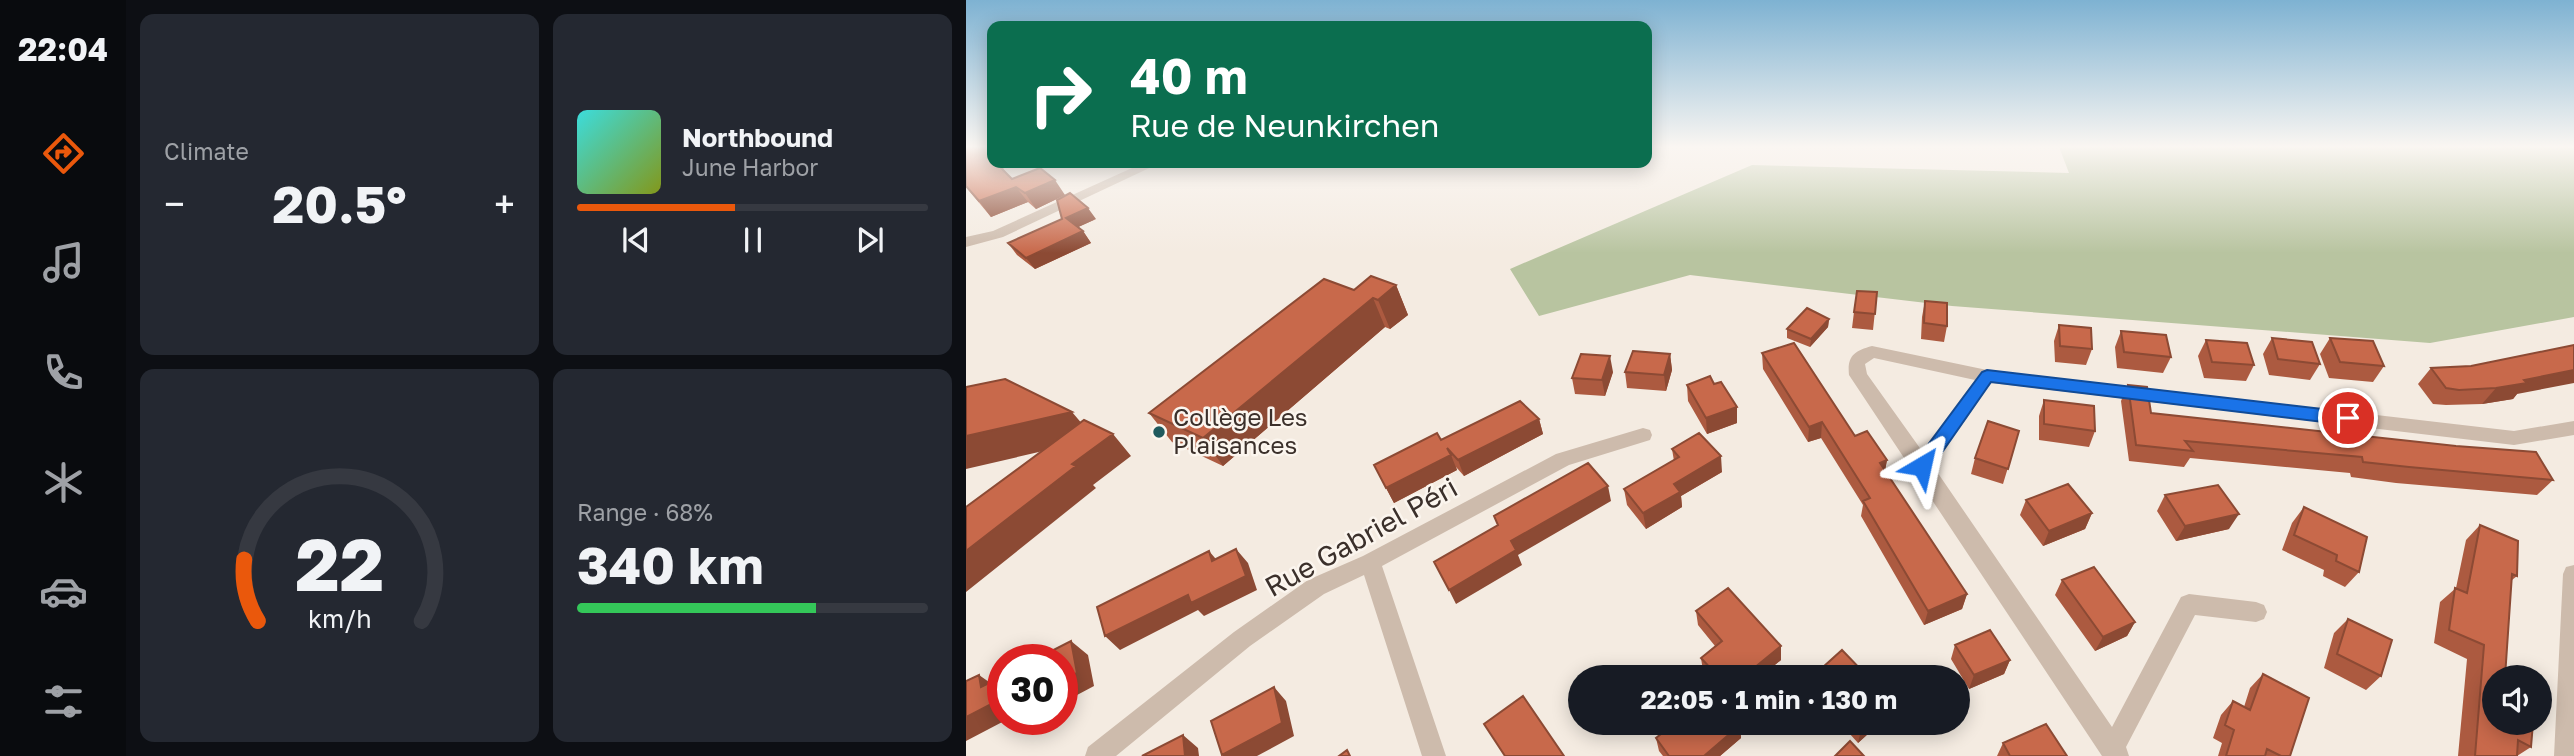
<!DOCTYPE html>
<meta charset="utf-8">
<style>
:root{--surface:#171b24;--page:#242831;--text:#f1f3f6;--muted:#9ea1a6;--line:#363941;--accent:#ea580c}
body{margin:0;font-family:"Golos Text",sans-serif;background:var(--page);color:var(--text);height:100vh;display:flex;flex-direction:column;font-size:26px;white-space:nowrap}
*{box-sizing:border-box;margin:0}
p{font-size:23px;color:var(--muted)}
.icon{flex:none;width:38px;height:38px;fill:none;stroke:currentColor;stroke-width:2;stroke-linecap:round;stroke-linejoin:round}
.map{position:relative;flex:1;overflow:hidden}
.drawer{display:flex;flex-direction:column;gap:14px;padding:14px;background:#0d0f14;width:840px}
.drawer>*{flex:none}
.guide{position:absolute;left:21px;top:21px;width:665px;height:147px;border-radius:14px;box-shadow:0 4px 18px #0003;background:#0b6e4f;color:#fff;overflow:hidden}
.buttons{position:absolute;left:1516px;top:665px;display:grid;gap:14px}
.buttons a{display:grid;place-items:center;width:70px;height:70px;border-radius:50%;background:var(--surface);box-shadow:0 4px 18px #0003;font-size:35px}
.speed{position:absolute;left:21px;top:644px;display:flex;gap:14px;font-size:35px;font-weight:700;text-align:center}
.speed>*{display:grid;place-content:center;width:91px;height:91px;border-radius:50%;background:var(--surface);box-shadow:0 4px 18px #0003;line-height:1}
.speed .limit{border:10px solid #d22;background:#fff;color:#111}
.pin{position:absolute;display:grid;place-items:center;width:60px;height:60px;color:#fff;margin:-30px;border:4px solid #fff;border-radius:50%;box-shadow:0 2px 7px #0007}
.me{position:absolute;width:77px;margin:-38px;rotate:36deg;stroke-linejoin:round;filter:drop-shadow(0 0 5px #0008)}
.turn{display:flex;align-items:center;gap:24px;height:147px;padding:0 28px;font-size:32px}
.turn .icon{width:91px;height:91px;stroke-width:2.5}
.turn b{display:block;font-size:49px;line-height:60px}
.big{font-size:52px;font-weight:700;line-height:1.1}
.drawer .card{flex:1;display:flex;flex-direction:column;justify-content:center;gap:10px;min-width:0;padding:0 24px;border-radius:14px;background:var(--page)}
.drawer .dial{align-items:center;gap:0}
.dial svg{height:182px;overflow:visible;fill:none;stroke:var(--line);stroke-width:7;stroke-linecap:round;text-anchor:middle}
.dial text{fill:var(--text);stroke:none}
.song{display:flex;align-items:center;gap:21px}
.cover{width:84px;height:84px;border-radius:10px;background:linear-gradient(135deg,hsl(180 70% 55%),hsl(70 70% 35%))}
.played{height:7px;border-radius:4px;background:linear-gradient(90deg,var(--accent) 45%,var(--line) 45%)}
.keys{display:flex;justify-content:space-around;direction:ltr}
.heat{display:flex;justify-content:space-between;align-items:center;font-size:38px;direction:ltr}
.charge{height:10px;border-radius:5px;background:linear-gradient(90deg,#34c759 68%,var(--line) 0)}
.drawer .tiles{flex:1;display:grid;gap:14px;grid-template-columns:repeat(2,1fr)}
.trip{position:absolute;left:602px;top:665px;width:402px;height:70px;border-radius:35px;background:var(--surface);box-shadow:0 4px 18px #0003;font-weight:700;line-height:70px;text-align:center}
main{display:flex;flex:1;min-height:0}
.dock{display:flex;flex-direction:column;width:126px;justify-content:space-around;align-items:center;background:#090b0e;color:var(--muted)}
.dock .icon{width:49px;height:49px}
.dock .on{color:var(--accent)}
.dock b{font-size:32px;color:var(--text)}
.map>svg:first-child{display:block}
.green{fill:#b8c4a0}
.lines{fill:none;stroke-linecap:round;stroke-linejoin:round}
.street{fill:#cdbbac;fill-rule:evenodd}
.wall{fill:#ac5a40}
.shaded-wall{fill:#8c4a34}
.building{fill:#c8694b;stroke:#8c4a34;stroke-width:2}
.route{fill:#1a73e8;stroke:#114b97;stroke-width:2}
.poi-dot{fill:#1f5a5e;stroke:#fbf5ee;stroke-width:2.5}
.labels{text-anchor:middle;stroke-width:5;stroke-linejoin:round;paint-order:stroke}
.poi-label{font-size:24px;fill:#3b302b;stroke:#fbf5ee;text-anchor:start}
.near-street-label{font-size:28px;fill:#3b302b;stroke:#fbf5ee}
</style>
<main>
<nav class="dock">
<b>22:04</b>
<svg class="icon on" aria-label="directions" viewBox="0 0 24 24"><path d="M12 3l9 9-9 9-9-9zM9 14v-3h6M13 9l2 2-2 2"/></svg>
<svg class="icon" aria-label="music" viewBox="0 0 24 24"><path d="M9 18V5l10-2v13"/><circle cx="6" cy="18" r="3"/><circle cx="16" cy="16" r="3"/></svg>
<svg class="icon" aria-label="phone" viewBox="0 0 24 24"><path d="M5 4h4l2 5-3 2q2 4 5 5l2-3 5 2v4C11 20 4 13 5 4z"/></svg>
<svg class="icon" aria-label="climate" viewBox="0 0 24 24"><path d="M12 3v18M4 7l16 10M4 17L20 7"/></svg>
<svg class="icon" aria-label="car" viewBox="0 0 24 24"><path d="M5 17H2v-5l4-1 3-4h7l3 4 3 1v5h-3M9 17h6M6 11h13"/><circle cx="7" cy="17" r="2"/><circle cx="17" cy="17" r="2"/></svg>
<svg class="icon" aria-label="filters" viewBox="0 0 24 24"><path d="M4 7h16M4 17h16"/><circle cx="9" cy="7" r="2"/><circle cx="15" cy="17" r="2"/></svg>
</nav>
<section class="drawer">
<div class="tiles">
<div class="card"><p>Climate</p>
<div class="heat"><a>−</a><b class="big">20.5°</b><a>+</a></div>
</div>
<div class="card">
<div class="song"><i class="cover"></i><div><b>Northbound</b><p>June Harbor</p></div></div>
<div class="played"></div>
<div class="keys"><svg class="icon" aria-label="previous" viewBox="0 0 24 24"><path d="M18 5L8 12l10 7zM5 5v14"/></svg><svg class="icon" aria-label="pause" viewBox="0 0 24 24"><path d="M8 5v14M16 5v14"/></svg><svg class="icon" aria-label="next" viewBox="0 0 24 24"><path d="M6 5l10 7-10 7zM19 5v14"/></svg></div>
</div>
<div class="card dial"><svg viewBox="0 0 100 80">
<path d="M14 69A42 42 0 1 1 86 69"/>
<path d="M14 69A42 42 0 0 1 8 42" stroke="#ea580c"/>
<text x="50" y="56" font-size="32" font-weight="700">22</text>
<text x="50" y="72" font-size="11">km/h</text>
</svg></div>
<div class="card"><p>Range · 68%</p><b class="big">340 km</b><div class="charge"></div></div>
</div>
</section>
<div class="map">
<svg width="1608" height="756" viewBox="0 0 1608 756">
<rect width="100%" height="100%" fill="#f4ebe1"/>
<!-- green -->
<path class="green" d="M1093,147H1608V317L1464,343L986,306L724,275L573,316L544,269L786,165L1103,173Z"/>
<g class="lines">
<!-- street -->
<path class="street" d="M177,163H194L37,237L0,247V237L27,231Z
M906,346L1021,370L1548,431L1608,421V435L1548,445L1025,383L967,466L1146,727L1215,597L1223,594L1290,602L1298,605L1301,612L1298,619L1290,622L1229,615L1160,747L1163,756H1136L883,375C881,356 888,351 906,346ZM908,358L1009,380L956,451L901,374L899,364Z
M677,428L684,430L686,435L684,440L603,465L416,566L480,756H456L398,575L358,594L284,646L150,756H119L122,747L268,632L342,580L397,556L590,454Z
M1608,565V756H1588L1597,574L1600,567Z"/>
</g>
<!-- wall -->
<path class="wall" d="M0,147L39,171L46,179L99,195L70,209L62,202L25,217L0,187Z
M130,219L112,227L117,231L125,243L69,269L51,255L42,243Z
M430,285L442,315L424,329L419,327L257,466L206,442L183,413L388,290Z
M911,292L907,330L886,328L888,312Z
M959,301L981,326L978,342L955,339L956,317Z
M863,319L862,327L844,347L821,338V329Z
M1093,325L1126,349L1120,365L1089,362L1088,341Z
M1155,331L1205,357L1197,373L1151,368L1149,347Z
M1306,338L1354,364L1344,380L1303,375L1297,354Z
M1364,338L1418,366L1407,382L1363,378L1354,354Z
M1240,340L1288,365L1280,381L1238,378L1232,356Z
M796,353L889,436L921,460L919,470L1001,594L996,609L958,625L895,516L897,505L855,438L842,442L797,369Z
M704,354L706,370L700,391L661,388L659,372Z
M1465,368L1551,394L1547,399L1516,404L1480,405L1467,404L1452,384Z
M647,372L639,396L609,394L606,378Z
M721,385L771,407V423L741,434L722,401Z
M1162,385L1185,413L1587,480L1571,495L1430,483L1385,477L1384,473L1224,458L1218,467L1163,461L1155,401Z
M1078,400L1129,431L1123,447L1073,440V416Z
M573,419L577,434L498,476L490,467L491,470L428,503L408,465L475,440Z
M1053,431L1037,484L1005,474L1009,458Z
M706,449L756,472L715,496L716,507L680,529L661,505L658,489L708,461Z
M1199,495L1263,529L1210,541L1191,511Z
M1060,500L1126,513L1119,529L1077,546L1054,515Z
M1338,507L1393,572L1379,587L1357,576L1358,570L1316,550L1326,523Z
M1514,525L1551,576L1546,580L1528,677L1565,747L1551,756H1492L1501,659L1468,643L1474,602L1490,588L1500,540Z
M1096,580L1169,622L1161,636L1129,651L1089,595Z
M730,611L815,646V660L794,677H740H741L737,671L735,658L749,646L732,625Z
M1382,619L1415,676L1400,690L1358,668L1368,633Z
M989,645L1044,660L1038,674L1003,689L985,659Z
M1297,674L1324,756H1252L1256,743L1247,738L1255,715L1267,701L1278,707L1284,688Z
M709,723H774L775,738L754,756H697L693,751L690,738Z
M874,723H914L892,743Z
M1037,743L1101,756H1031Z"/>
<!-- shaded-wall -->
<path class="shaded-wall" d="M30,163H35L42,179Z
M89,180L99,195L70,209L59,193Z
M50,187L62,202L25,217L13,201Z
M122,208L130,219L108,229L100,218Z
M117,231L125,243L69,269L60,258Z
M430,285L442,315L424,329L412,300Z
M407,298L419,327L257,466L237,438Z
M863,319L862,327L844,347L845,339Z
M704,354L706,370L700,391L698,375Z
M644,356L647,372L639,396L636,380Z
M1608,370V383L1551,394L1547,399L1516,404L1530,388L1558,380Z
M771,407V423L741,434L740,418Z
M106,412L129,439L0,469V436Z
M573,419L577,434L498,476L492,460Z
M856,422L855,438L842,442L843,427Z
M147,434L165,456L127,485L130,488L0,592V551L106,464Z
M485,455L491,470L428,503L420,488Z
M755,456L756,472L715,496L716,507L680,529L677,513L708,484Z
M921,460L918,476L914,463Z
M642,486L645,501L552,555L556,565L490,604L483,590L545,541Z
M1126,513L1119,529L1077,546L1083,531Z
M1273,514L1263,529L1210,541L1219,526Z
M270,549L282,563L291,590L238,616L232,610L154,650L139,636Z
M243,551L255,565L246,561Z
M1001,594L996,609L958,625L962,611Z
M1169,622L1161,636L1129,651L1137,637Z
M105,641L122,655L128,686L96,703V680Z
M815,646V660L794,677H777Z
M1044,660L1038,674L1003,689L1008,675Z
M13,675L33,689L37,698V719H42L0,741V717L15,687Z
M308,687L320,701L328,736L291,756H257L256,755Z
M903,723H914L892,743L895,730Z
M774,725L775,738L754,756H738Z
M217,735L232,748L233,756H219Z"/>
<!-- building -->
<path class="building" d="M0,147H24L26,152V163H30L46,179L74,168L89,180L59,193L50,187L13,201L0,186Z
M104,193L122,208L100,218L117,231L60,258L42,243L96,219L91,200Z
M405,276L430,285L412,300L407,298L237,438L183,413L358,279L388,290Z
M891,291L911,292L909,314L888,312Z
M959,301L981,303V326L958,323Z
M841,308L863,319L845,339L821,329Z
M1093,325L1125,328L1126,349L1094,346Z
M1155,331L1200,335L1205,357L1158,352Z
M1306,338L1346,342L1354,364L1312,359Z
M1364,338L1407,341L1418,366L1374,362Z
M1240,340L1281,343L1288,365L1246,362Z
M828,343L889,436L901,431L921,460L914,463L1001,594L962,611L897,501L904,498L856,422L843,427L796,353Z
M1608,345V370L1558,380L1561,383L1530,388L1493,390L1480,388L1465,368L1505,366Z
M667,351L704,354L698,375L659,372Z
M615,354L644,356L636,380L606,378Z
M744,376L748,384L755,382L771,407L740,418L721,385Z
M39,379L106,412L0,436V387Z
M1162,385L1181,387L1185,413L1490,446L1570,452L1587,480L1443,467L1397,462L1396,457L1219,441L1227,451L1170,445Z
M1078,400L1128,406L1129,431L1078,424Z
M554,401L573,419L492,460L481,448L485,455L420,488L408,465L471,433L475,440Z
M118,420L147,434L106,464L110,466L0,551V507Z
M1022,421L1053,431L1042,469L1009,458Z
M733,433L755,456L708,484L714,492L677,513L658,489L713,457L706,449Z
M622,463L642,486L545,541L550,550L483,590L468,562L532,525L528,516Z
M1102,484L1126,513L1083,531L1060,500Z
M1252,485L1273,514L1219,526L1199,495Z
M1338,507L1401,537L1393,572L1370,561L1371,555L1328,535Z
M1514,525L1552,541L1551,576L1546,574L1539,677H1528V723H1567L1565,747L1552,740L1551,756H1509L1518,645L1483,630L1489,588L1501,593Z
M270,549L280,576L225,603L222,595L139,636L131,607L243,551L246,561Z
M1128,567L1169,622L1137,637L1096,580Z
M762,588L815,646L777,677H740L747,671L735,658L756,641L730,611Z
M1382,619L1426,640L1415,676L1371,654Z
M1024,630L1044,660L1008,675L989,645Z
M105,641L111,673L96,680V660H68Z
M876,650L902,677H846Z
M1297,674L1343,698L1324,756H1315L1301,749L1299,756H1260L1268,730L1259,725L1267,701L1284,710Z
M13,675L15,687L37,676V698L0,717V681Z
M308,687L316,723L256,755L245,721Z
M557,696L598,756H539L518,724Z
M709,723H773L774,725L738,756H703L690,738Z
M888,723H903L895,730Z
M1080,724L1101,756H1044L1037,743Z
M217,735L219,756H176Z
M884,741L898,756H869Z
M381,750L384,756H373Z"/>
<!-- sky -->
<linearGradient id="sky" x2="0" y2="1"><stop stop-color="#7eb2d2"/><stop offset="0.58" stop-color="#faf6f2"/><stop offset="1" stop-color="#faf6f2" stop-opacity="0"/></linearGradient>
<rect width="1608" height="253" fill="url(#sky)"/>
<!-- route -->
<path class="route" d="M1021,370L1382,412L1390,418L1382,425L1025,382L963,471H950L948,466L950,461L1016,372Z"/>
<!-- markers -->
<circle class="poi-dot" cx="193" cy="432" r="7"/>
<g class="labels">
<!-- poi labels -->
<g class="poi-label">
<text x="207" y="426">Collège Les<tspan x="207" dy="28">Plaisances</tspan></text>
</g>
<!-- near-street labels -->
<g class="near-street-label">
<text transform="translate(395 537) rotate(-29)" y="10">Rue Gabriel Péri</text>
</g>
</g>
</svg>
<div class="buttons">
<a><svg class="icon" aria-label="sound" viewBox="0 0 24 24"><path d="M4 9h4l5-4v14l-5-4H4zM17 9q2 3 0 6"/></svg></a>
</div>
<div class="speed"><div class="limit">30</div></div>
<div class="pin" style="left:1382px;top:418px;background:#d93025"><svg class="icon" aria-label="arrive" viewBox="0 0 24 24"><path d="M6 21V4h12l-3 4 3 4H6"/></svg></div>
<svg class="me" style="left:956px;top:466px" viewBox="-20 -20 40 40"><path d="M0-17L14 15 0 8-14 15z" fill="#1a73e8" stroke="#fff" stroke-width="4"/></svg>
<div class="trip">22:05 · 1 min · 130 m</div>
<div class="guide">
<div class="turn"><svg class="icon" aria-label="right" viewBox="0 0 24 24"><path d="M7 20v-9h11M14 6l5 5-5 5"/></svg><div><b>40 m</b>Rue de Neunkirchen</div></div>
</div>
</div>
</main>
